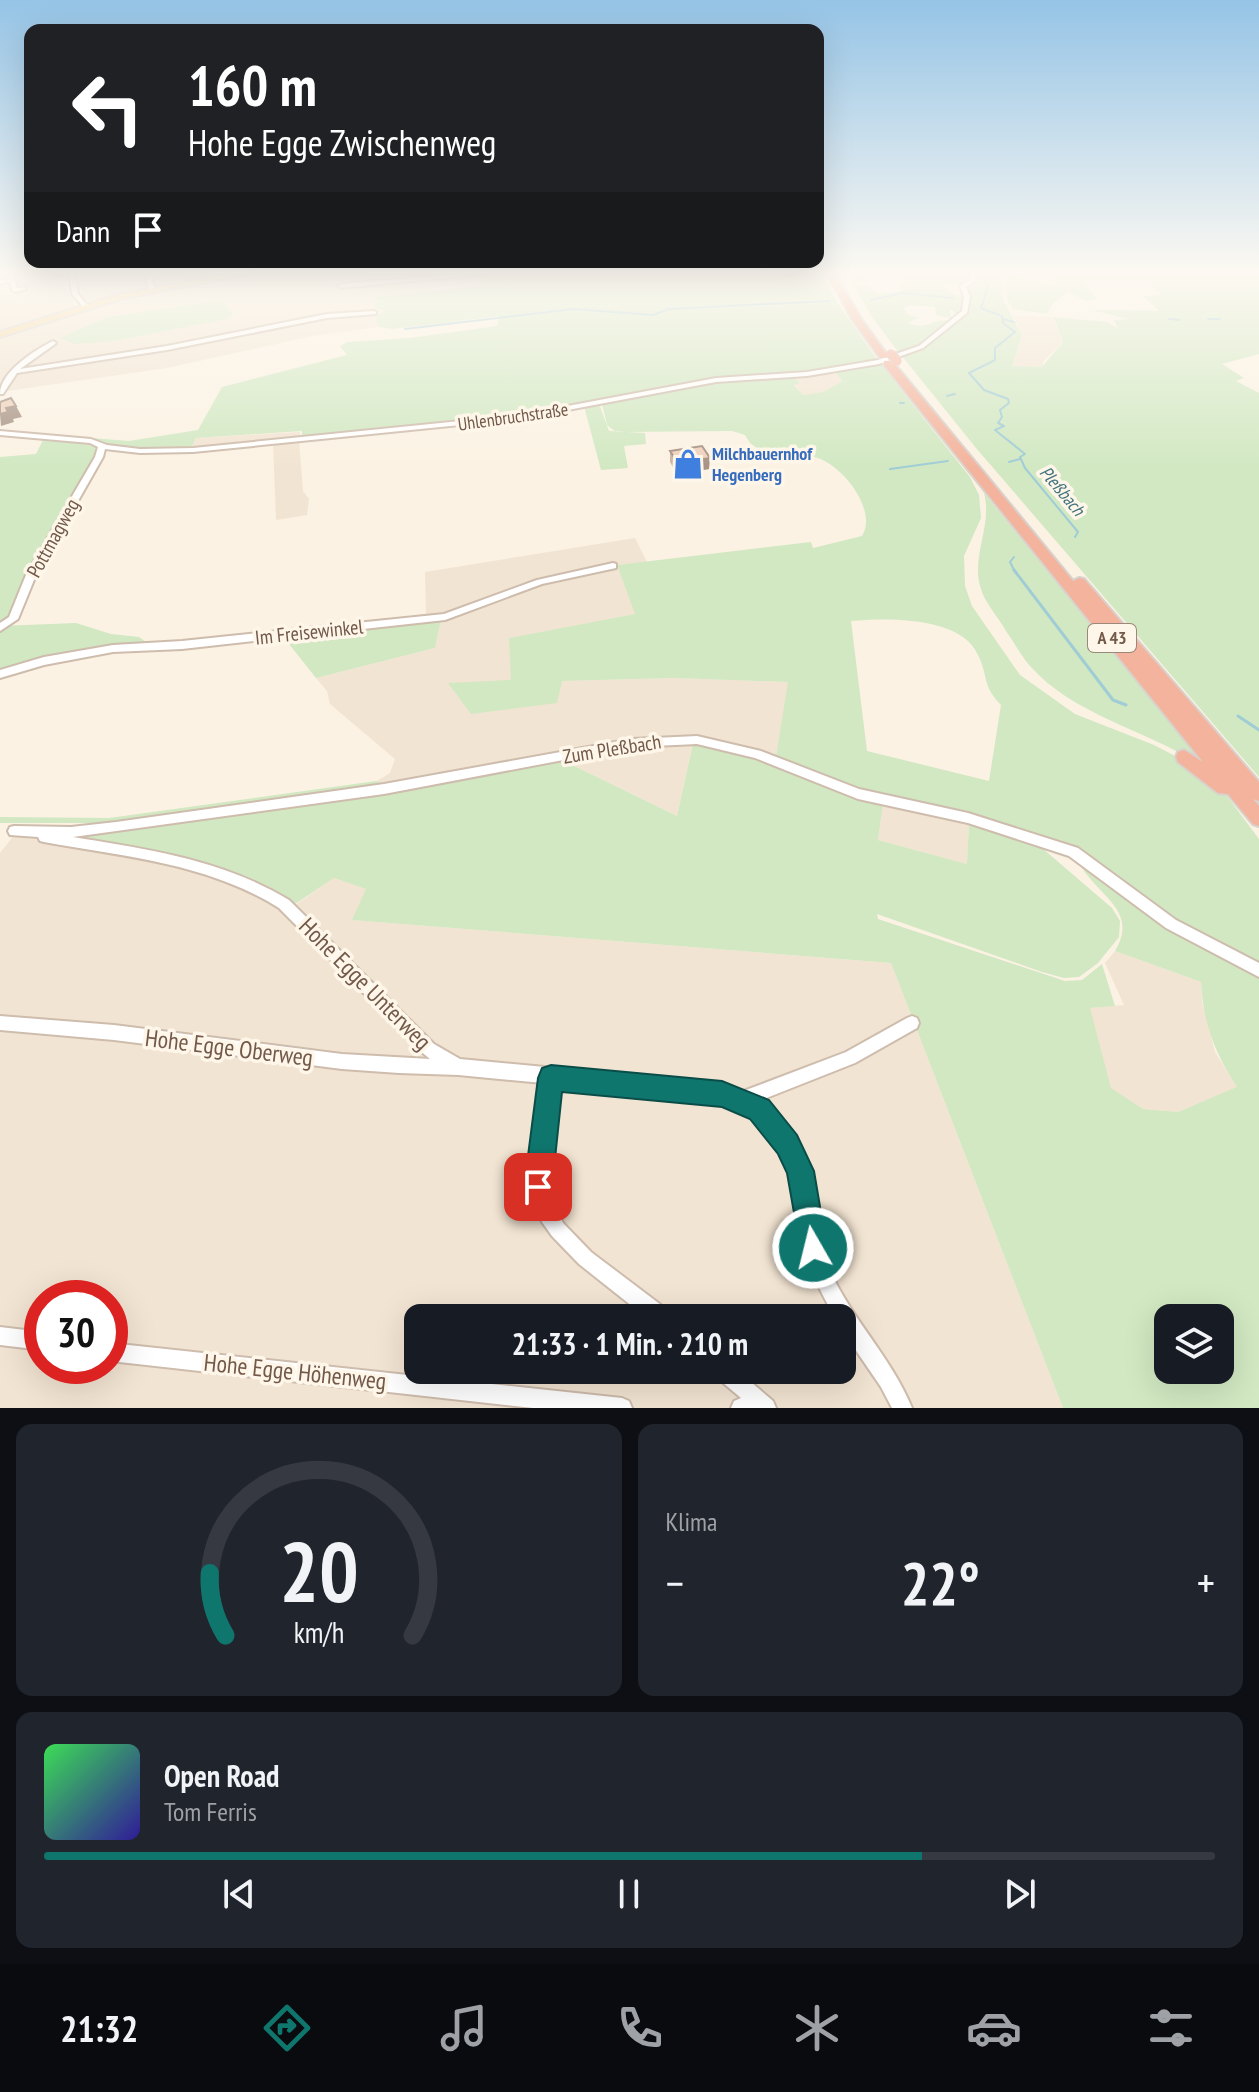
<!DOCTYPE html>
<html lang="de">
<meta charset="utf-8">
<style>
:root{--surface:#171b24;--page:#20242c;--text:#f1f3f6;--muted:#9ea1a6;--line:#363941;--accent:#0f766e}
body{margin:0;font-family:"PT Sans Narrow",sans-serif;background:var(--page);color:var(--text);height:100vh;display:flex;flex-direction:column;font-size:30px;white-space:nowrap}
*{box-sizing:border-box;margin:0}
p{font-size:26px;color:var(--muted)}
.icon{flex:none;width:44px;height:44px;fill:none;stroke:currentColor;stroke-width:2;stroke-linecap:round;stroke-linejoin:round}
.map{position:relative;height:1408px;overflow:hidden}
.sheet{display:flex;flex-direction:column;gap:16px;padding:16px;background:#0d0f14;flex:1}
.sheet>*{flex:none}
.banner{position:absolute;left:24px;top:24px;width:800px;height:244px;border-radius:16px;box-shadow:0 8px 32px #0002;background:#202124;color:#fff;overflow:hidden}
.fabs{position:absolute;left:1154px;top:1304px;display:grid;gap:16px}
.fabs a{display:grid;place-items:center;width:80px;height:80px;border-radius:16px;background:var(--surface);box-shadow:0 8px 32px #0002;font-size:40px}
.speed{position:absolute;left:24px;top:1280px;display:flex;gap:16px;font-size:40px;font-weight:700;text-align:center}
.speed>*{display:grid;place-content:center;width:104px;height:104px;border-radius:50%;background:var(--surface);box-shadow:0 8px 32px #0002;line-height:1}
.speed .limit{border:12px solid #d22;background:#fff;color:#111}
.pin{position:absolute;display:grid;place-items:center;width:68px;height:68px;color:#fff;margin:-34px;border-radius:16px;box-shadow:0 4px 12px #0006}
.me{position:absolute;width:88px;margin:-44px;rotate:352deg;stroke-linejoin:round;filter:drop-shadow(0 0 6px #0008)}
.turn{display:flex;align-items:center;gap:28px;height:168px;padding:0 32px;font-size:36px}
.turn .icon{width:104px;height:104px;stroke-width:2.5}
.turn b{display:block;font-size:56px;line-height:68px}
.then{display:flex;align-items:center;height:76px;padding:0 32px;background:#0003;gap:16px;font-size:30px}
.big{font-size:60px;font-weight:600;line-height:1.1}
.sheet .tile{flex:1;display:flex;flex-direction:column;justify-content:center;gap:12px;min-width:0;padding:0 28px;border-radius:16px;background:var(--page)}
.sheet .dial{align-items:center;gap:0}
.dial svg{height:208px;overflow:visible;fill:none;stroke:var(--line);stroke-width:7;stroke-linecap:round;text-anchor:middle}
.dial text{fill:var(--text);stroke:none}
.song{display:flex;align-items:center;gap:24px}
.cover{width:96px;height:96px;border-radius:12px;background:linear-gradient(135deg,hsl(130 70% 55%),hsl(250 70% 35%))}
.played{height:8px;border-radius:4px;background:linear-gradient(90deg,var(--accent) 75%,var(--line) 75%)}
.keys{display:flex;justify-content:space-around;direction:ltr}
.heat{display:flex;justify-content:space-between;align-items:center;font-size:44px;direction:ltr}
.sheet .tiles{flex:1;display:grid;gap:16px;grid-template-columns:1fr 1fr}
.tile:last-child{grid-column:span 2}
.trip{position:absolute;left:404px;top:1304px;width:452px;height:80px;border-radius:16px;background:var(--surface);box-shadow:0 8px 32px #0002;font-weight:600;line-height:80px;text-align:center}
.tab-bar{display:flex;height:128px;justify-content:space-around;align-items:center;background:#090b0e;color:var(--muted)}
.tab-bar .icon{width:56px;height:56px}
.tab-bar .current{color:var(--accent)}
.tab-bar b{font-size:36px;color:var(--text)}
.map>svg:first-child{display:block}
.residential{fill:#f2e4d2;fill-rule:evenodd}
.green{fill:#d1e8c2;fill-rule:evenodd}
.lines{fill:none;stroke-linecap:round;stroke-linejoin:round}
.stream-far1{stroke:#9fccd5;stroke-width:2}
.stream{stroke:#9fccd5;stroke-width:3}
.minor-casing{stroke:#cebcad;stroke-width:4}
.major-casing{stroke:#d8d1cc;stroke-width:4}
.highway-casing{stroke:#d8d1cc;stroke-width:4}
.minor{fill:#fff;fill-rule:evenodd}
.major{fill:#f7d79e;fill-rule:evenodd}
.highway{fill:#f3b39c;fill-rule:evenodd}
.highway-bridge-casing{stroke:#d8d1cc;stroke-width:11;stroke-linecap:butt}
.highway-bridge{stroke:#f3b39c;stroke-width:9}
.wall{fill:#ceb4a2}
.shaded-wall{fill:#a79284}
.building{fill:#efd1bc;stroke:#a79284;stroke-width:2}
.route{fill:#0f766e;stroke:#0a4d48;stroke-width:2}
.labels{text-anchor:middle;stroke-width:7;stroke-linejoin:round;paint-order:stroke}
.far-street-label{font-size:18px;fill:#72594a;stroke:#fef6e9}
.far-shop-label{font-size:18px;font-weight:bold;fill:#366cbe;stroke:#fef6e9;text-anchor:start}
.far-water-label{font-size:18px;font-style:italic;fill:#42737e;stroke:#fef6e9}
.shield{fill:#fef6e9;stroke:#9c887a;stroke-width:2}
.shield-label{font-size:18px;font-weight:bold;fill:#72594a}
.street-label{font-size:20px;fill:#72594a;stroke:#fef6e9}
.near-street-label{font-size:24px;fill:#72594a;stroke:#fef6e9}
</style>
<div class="map">
<svg width="1259" height="1408" viewBox="0 0 1259 1408">
<rect width="100%" height="100%" fill="#fbf2e3"/>
<!-- residential -->
<path class="residential" d="M0,273H62L65,287L76,306L0,333Z
M76,273H237L88,301L83,298Z
M256,273H325L330,285L420,279V284L430,287L429,291L376,297L374,309L384,311V315L375,318L379,327L313,336L167,368L0,392V337L128,296Z
M1013,315L1052,317L1063,342L1043,362V367L1012,366L1022,335Z
M834,371L844,381L823,392L803,395L794,384L800,383L794,376Z
M300,432L301,438L190,450L196,438Z
M299,441L303,491L309,499L307,515L276,520L273,444Z
M635,538L647,562L617,565L636,614L510,638L562,681L675,678L789,682L776,757L719,740L694,737L677,816L556,757L394,786L377,781L390,773L395,759L330,704L327,691L316,678L435,648L441,620L492,600L590,568L506,591L449,614L426,617L425,572Z
M883,804L969,823L967,864L878,840Z
M15,834L240,882L292,907L334,878L367,889L353,920L891,963L1063,1408H0V853ZM42,1298H110V1366H42ZM418,1318H842V1370H418Z
M1115,951L1201,982L1202,1003L1215,1052L1238,1088L1178,1112L1143,1109L1111,1089L1089,1008L1124,1005L1105,963Z"/>
<!-- green -->
<path class="green" d="M530,273L544,277L557,273H822L837,302L878,361L804,373L729,378L539,413L302,439V431L196,438L190,450C151,450 117,448 79,437L129,441L198,430L222,387L347,355L340,346L347,342L410,338L497,326L499,316L393,329L379,327L375,318L384,311L374,309L376,297L479,286L484,275Z
M847,273H863L867,281L860,283L861,286H868L877,294L903,291L897,284L908,283L897,277L869,273H952L973,278L961,284H938L955,295H965V309L955,318L954,312L950,309L951,318L936,315L935,307L909,305L904,308L907,314L918,318L908,323C928,331 932,318 949,321L919,348L899,353L872,317Z
M976,273H1004L1001,275L1003,300L1022,335L1012,366L1042,367L1063,342L1053,317L1107,322L1117,328L1114,320L1128,319L1092,310L1159,311L1143,296L1161,295L1147,280H1083L1096,299L1086,301L1068,292L1053,303L1047,314L1013,309C1005,298 1002,289 1008,275L1055,287L1053,275L1038,273H1259V354L1222,364L1244,378L1236,381L1259,393V777L976,448L902,356C917,353 958,325 966,312C971,305 967,294 966,286L975,280Z
M222,300L233,314L228,319L112,341L75,344L60,338L108,317Z
M880,363L970,477L979,495L981,518L964,556L965,586L972,606L1020,675L1075,714L1154,745L1183,760L1227,796L1259,839V969L1172,922L1073,850L861,790L776,757L788,682L675,678L562,681L557,703L471,714L448,683L511,680L509,638L635,614L617,565L811,542L813,548L862,536C879,509 838,458 809,456C799,455 788,460 778,463L750,443L745,435L732,431L616,432L607,425L602,404L717,381L793,376L800,383L794,385L803,395L823,392L843,381L834,371ZM851,621C886,618 961,616 978,655C989,677 981,684 1001,705L989,781L867,751Z
M599,404L609,431L645,433L646,444L624,446L628,468L601,470L584,406Z
M44,438L95,446L98,455L11,617L0,625V457L36,454Z
M984,493L1208,770C1151,730 1076,718 1030,666C1021,656 1014,642 1006,631C999,618 985,603 981,589C970,557 993,526 984,493Z
M441,620L435,648L316,678L285,639L286,637Z
M76,623L111,634L139,637L149,644L0,671V626Z
M693,743L738,750L883,804L878,840L967,864L969,823L1035,842L1112,908L1120,921L1119,937L1098,963L1079,977L1064,978L1042,972L877,914L878,919L1065,981L1082,980L1102,964L1115,1006L1090,1008L1111,1088L1143,1109L1178,1112L1237,1087C1215,1053 1203,1024 1201,982L1115,951C1141,907 1092,895 1077,858L1259,972V1408H1063L891,963L352,920L366,889L334,878L292,906L270,887L243,875L74,840L78,833L560,759L677,816ZM1168,1318H1220V1370H1168Z
M376,781L395,786L114,823H0V817L109,818Z"/>
<g class="lines">
<!-- stream-far1 -->
<path class="stream-far1" d="M995,273L985,280L988,287L981,308L1002,316L1003,323L1015,332L995,348V360L969,373L984,390L1008,399L1009,403L1000,410L1002,417L998,423L1004,426L995,430L1025,454L1020,457L1025,468L1078,532L1075,537
M871,300L903,293L953,298
M1003,319L1014,322
M1169,319L1180,320
M1208,319H1220
M405,329L574,309L653,315L669,309L829,301
M947,396L955,394
M900,403H904
M1009,462L1020,459
M890,469L948,461
M1014,557L1010,562L1015,572"/>
<!-- stream -->
<path class="stream" d="M1014,570L1113,700L1126,705
M1238,716L1259,730"/>
<!-- minor casing -->
<g class="minor-casing">
<path id="minor" d="M7,273H13L17,288L26,287V289L15,292L12,290L10,282L0,284V280L9,279Z
M69,273H75L78,294L88,306L87,307H83L72,294Z
M154,273H161L152,280L155,289L152,291L149,289L146,279Z
M472,273H497L341,288L338,286L341,284Z
M971,273H977L975,281L966,287L970,297L967,313L923,348L879,364L807,376L716,382L520,419L193,452L140,453L105,449L103,457L36,575L18,619L0,631V623L9,617L26,575L95,457L98,447L90,443L0,435V431L91,439L107,445L140,449L193,448L520,415L716,378L807,372L878,360L919,346L962,311L964,297L960,286L970,279Z
M374,311L376,312V314L327,318L167,350L17,373L3,394H0C0,372 35,350 53,341L56,343L55,344L20,369L167,346L327,314Z
M613,563L616,564V568L542,584L445,620L182,649L113,652L44,665L0,678V670L44,657L113,645L182,641L444,614L537,580Z
M697,736L761,751L859,789L968,813L1078,848L1176,920L1259,963V977L1166,928L1069,856L968,823L858,799L755,758L697,744L632,747L384,794L73,837C148,849 223,860 289,900L434,1044L460,1059L703,1082L738,1093L846,1052L907,1018L912,1016L917,1018L919,1023L917,1028L855,1063L756,1102C791,1122 809,1160 815,1199C818,1219 818,1239 825,1259C846,1314 890,1354 912,1408H892L881,1387L842,1330V1318H835C822,1294 807,1267 802,1239C798,1217 799,1195 792,1173C770,1102 712,1099 649,1093C619,1090 588,1087 558,1084L546,1173L548,1189L552,1206L564,1224L591,1252L669,1311L671,1318H647L579,1264L552,1236L542,1222L533,1200L530,1173L543,1083L458,1075L399,1073L342,1069L114,1040L0,1030V1016L114,1025L342,1054L430,1059L424,1054L279,908C207,863 126,857 44,842L40,841L38,837L10,835L8,831L10,827L14,826L71,827L116,822L384,784L632,739Z
M0,1327L42,1332V1350L0,1345Z
M110,1343L622,1398L629,1401L632,1408H533L110,1361Z
M713,1370H737L773,1401L776,1408H731L734,1401L741,1398L716,1377Z"/>
</g>
<!-- major casing -->
<g class="major-casing">
<path id="major" d="M234,273H250L121,299L0,337V332L117,295Z"/>
</g>
<!-- highway casing -->
<g class="highway-casing">
<path id="highway" d="M827,273H835L861,319L888,356L886,358H880L852,319Z
M884,361H892L1073,581L1079,578L1084,579L1259,782V801L1253,799L1259,806V826L1253,824L1228,794L1218,793L1178,762L1176,757L1178,752L1184,750L1203,762L884,365Z"/>
</g>
<!-- minor -->
<use href="#minor" class="minor"/>
<!-- major -->
<use href="#major" class="major"/>
<!-- highway -->
<use href="#highway" class="highway"/>
<!-- highway-bridge casing -->
<g class="highway-bridge-casing">
<path id="highway-bridge" d="M891,354L897,361"/>
</g>
<!-- highway-bridge -->
<use href="#highway-bridge" class="highway-bridge"/>
</g>
<!-- wall -->
<path class="wall" d="M702,446L709,469L690,472L689,469L675,471L670,462V451Z"/>
<!-- shaded-wall -->
<path class="shaded-wall" d="M16,406L22,417L13,419L14,422L1,426L0,414L6,408Z
M689,458V469L675,471L676,460Z
M710,458L709,469L690,472L691,461Z"/>
<!-- building -->
<path class="building" d="M11,398L16,406L6,408L8,412L0,414V402Z
M702,446L710,458L691,461L689,458L676,460L670,451Z"/>
<!-- sky -->
<linearGradient id="sky" x2="0" y2="1"><stop stop-color="#95c4e6"/><stop offset="0.58" stop-color="#fdf9f2"/><stop offset="1" stop-color="#fdf9f2" stop-opacity="0"/></linearGradient>
<rect width="1259" height="470" fill="url(#sky)"/>
<!-- route -->
<path class="route" d="M551,1065L722,1081L769,1100L797,1135L814,1171L827,1248L823,1258L813,1262L802,1258L787,1173L778,1154L750,1119L722,1107L562,1092L552,1187L548,1197L538,1201L528,1197L524,1187L538,1078L542,1068Z"/>
<!-- icons -->
<defs>
<g id="shop-bare" transform="scale(2.4)"><path d="M-5-2.5h2.3a2.7 3.5 0 0 1 5.4 0H5L5.5 6h-11ZM-1.5-2.5h3a1.5 2.3 0 0 0-3 0Z" fill="#3f7fe0" stroke="#fef6e9" stroke-width="2.5" paint-order="stroke"/></g>
</defs>
<g fill-rule="evenodd">
<use href="#shop-bare" x="688" y="464"/>
</g>
<g class="labels">
<!-- far-street labels -->
<g class="far-street-label">
<text transform="translate(513 417) rotate(-8)" y="6">Uhlenbruchstraße</text>
</g>
<!-- far-shop labels -->
<g class="far-shop-label">
<text x="712" y="460">Milchbauernhof<tspan x="712" dy="21">Hegenberg</tspan></text>
</g>
<!-- far-water labels -->
<g class="far-water-label">
<text transform="translate(1062 491) rotate(50)" y="6">Pleßbach</text>
</g>
<!-- shield labels -->
<rect class="shield" x="1088" y="624" width="48" height="28" rx="6"/>
<g class="shield-label">
<text x="1112" y="644">A 43</text>
</g>
<!-- street labels -->
<g class="street-label">
<text transform="translate(53 538) rotate(-61)" y="7">Pottmagweg</text>
<text transform="translate(309 632) rotate(-6)" y="7">Im Freisewinkel</text>
<text transform="translate(612 749) rotate(-9)" y="7">Zum Pleßbach</text>
</g>
<!-- near-street labels -->
<g class="near-street-label">
<text transform="translate(365 984) rotate(45)" y="8">Hohe Egge Unterweg</text>
<text transform="translate(229 1048) rotate(7)" y="8">Hohe Egge Oberweg</text>
<text transform="translate(295 1372) rotate(6)" y="8">Hohe Egge Höhenweg</text>
</g>
</g>
</svg>
<div class="fabs">
<a><svg class="icon" aria-label="layers" viewBox="0 0 24 24"><path d="M12 4l9 5-9 5-9-5zM3 14l9 5 9-5"/></svg></a>
</div>
<div class="speed"><div class="limit">30</div></div>
<div class="pin" style="left:538px;top:1187px;background:#d93025"><svg class="icon" aria-label="arrive" viewBox="0 0 24 24"><path d="M6 21V4h12l-3 4 3 4H6"/></svg></div>
<svg class="me" style="left:813px;top:1248px" viewBox="-20 -20 40 40"><circle r="17" fill="#0f766e" stroke="#fff" stroke-width="3"/><path d="M0-11L8 9 0 5-8 9z" fill="#fff"/></svg>
<div class="trip">21:33 · 1 Min. · 210 m</div>
<div class="banner">
<div class="turn"><svg class="icon" aria-label="left" viewBox="0 0 24 24"><path d="M17 20v-9H6M10 6l-5 5 5 5"/></svg><div><b>160 m</b>Hohe Egge Zwischenweg</div></div>
<div class="then">Dann<svg class="icon" aria-label="arrive" viewBox="0 0 24 24"><path d="M6 21V4h12l-3 4 3 4H6"/></svg></div>
</div>
</div>
<section class="sheet">
<div class="tiles">
<div class="tile dial"><svg viewBox="0 0 100 80">
<path d="M14 69A42 42 0 1 1 86 69"/>
<path d="M14 69A42 42 0 0 1 8 45" stroke="#0f766e"/>
<text x="50" y="56" font-size="32" font-weight="700">20</text>
<text x="50" y="72" font-size="11">km/h</text>
</svg></div>
<div class="tile"><p>Klima</p>
<div class="heat"><a>−</a><b class="big">22°</b><a>+</a></div>
</div>
<div class="tile">
<div class="song"><i class="cover"></i><div><b>Open Road</b><p>Tom Ferris</p></div></div>
<div class="played"></div>
<div class="keys"><svg class="icon" aria-label="previous" viewBox="0 0 24 24"><path d="M18 5L8 12l10 7zM5 5v14"/></svg><svg class="icon" aria-label="pause" viewBox="0 0 24 24"><path d="M8 5v14M16 5v14"/></svg><svg class="icon" aria-label="next" viewBox="0 0 24 24"><path d="M6 5l10 7-10 7zM19 5v14"/></svg></div>
</div>
</div>
</section>
<nav class="tab-bar">
<b>21:32</b>
<svg class="icon current" aria-label="directions" viewBox="0 0 24 24"><path d="M12 3l9 9-9 9-9-9zM9 14v-3h6M13 9l2 2-2 2"/></svg>
<svg class="icon" aria-label="music" viewBox="0 0 24 24"><path d="M9 18V5l10-2v13"/><circle cx="6" cy="18" r="3"/><circle cx="16" cy="16" r="3"/></svg>
<svg class="icon" aria-label="phone" viewBox="0 0 24 24"><path d="M5 4h4l2 5-3 2q2 4 5 5l2-3 5 2v4C11 20 4 13 5 4z"/></svg>
<svg class="icon" aria-label="climate" viewBox="0 0 24 24"><path d="M12 3v18M4 7l16 10M4 17L20 7"/></svg>
<svg class="icon" aria-label="car" viewBox="0 0 24 24"><path d="M5 17H2v-5l4-1 3-4h7l3 4 3 1v5h-3M9 17h6M6 11h13"/><circle cx="7" cy="17" r="2"/><circle cx="17" cy="17" r="2"/></svg>
<svg class="icon" aria-label="filters" viewBox="0 0 24 24"><path d="M4 7h16M4 17h16"/><circle cx="9" cy="7" r="2"/><circle cx="15" cy="17" r="2"/></svg>
</nav>
